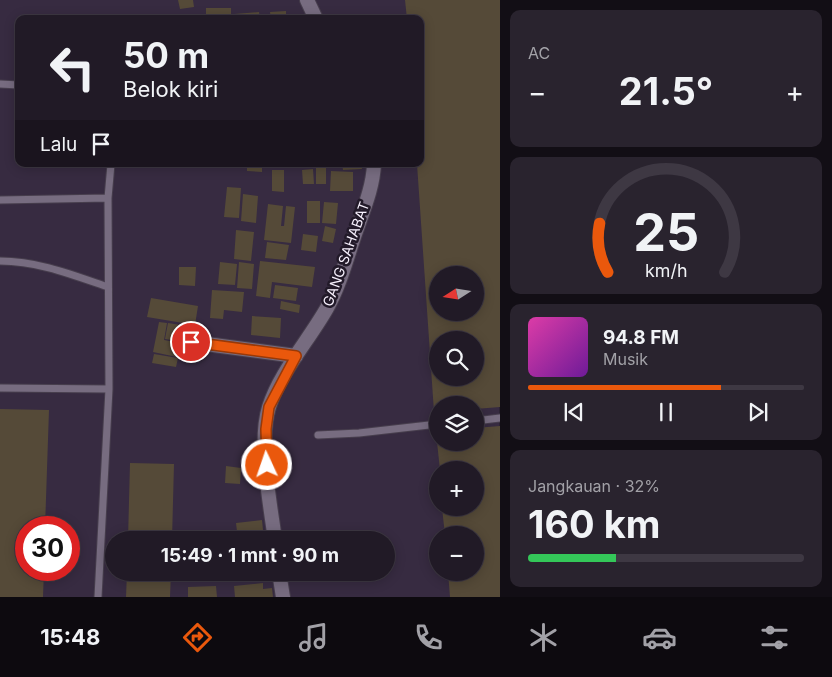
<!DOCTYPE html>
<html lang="id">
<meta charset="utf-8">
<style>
:root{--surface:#211a26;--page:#29232e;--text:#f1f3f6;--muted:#a2a1a7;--line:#3e3843;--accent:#ea580c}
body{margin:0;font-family:Inter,sans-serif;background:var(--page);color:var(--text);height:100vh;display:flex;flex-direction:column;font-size:19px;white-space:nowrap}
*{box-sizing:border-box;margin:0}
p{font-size:16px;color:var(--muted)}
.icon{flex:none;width:28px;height:28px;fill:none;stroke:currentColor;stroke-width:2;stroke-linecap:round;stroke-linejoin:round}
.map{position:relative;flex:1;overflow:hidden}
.details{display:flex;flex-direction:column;gap:10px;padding:10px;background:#120e15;width:332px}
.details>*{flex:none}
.hud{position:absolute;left:15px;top:15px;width:409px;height:152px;border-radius:10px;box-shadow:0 2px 12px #0003,0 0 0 1px var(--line);background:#211a26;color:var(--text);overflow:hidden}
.needle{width:32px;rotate:258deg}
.controls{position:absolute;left:429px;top:266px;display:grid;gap:10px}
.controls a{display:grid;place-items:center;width:55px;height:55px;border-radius:50%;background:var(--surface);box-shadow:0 2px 12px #0003,0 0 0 1px var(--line);font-size:25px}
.speed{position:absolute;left:15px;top:516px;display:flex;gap:10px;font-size:25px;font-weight:700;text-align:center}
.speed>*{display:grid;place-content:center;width:65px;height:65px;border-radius:50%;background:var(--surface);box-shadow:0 2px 12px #0003,0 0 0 1px var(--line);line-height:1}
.speed .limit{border:8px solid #d22;background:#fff;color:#111}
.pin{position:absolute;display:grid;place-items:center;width:42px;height:42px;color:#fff;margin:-21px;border:2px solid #fff;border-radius:50%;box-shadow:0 1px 5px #0007}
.me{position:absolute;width:55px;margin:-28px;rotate:357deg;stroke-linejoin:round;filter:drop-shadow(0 0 4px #0008)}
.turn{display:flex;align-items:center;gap:18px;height:105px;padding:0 25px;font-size:22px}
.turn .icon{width:65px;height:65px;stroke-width:2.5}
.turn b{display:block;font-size:35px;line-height:42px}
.then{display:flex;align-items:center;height:48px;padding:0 25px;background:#0003;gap:10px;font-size:19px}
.big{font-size:38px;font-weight:700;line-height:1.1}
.details .card{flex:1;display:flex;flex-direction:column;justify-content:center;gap:8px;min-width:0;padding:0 18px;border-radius:10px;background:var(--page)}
.details .dial{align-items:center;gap:0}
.dial svg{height:130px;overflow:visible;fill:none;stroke:var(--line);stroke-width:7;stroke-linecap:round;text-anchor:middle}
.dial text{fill:var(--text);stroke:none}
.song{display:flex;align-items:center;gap:15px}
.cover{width:60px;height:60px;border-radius:8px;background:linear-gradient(135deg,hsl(320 70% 55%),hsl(280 70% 35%))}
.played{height:5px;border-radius:2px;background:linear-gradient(90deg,var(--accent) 70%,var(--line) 70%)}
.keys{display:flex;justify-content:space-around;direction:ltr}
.heat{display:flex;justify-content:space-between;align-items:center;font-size:28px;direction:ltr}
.charge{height:8px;border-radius:4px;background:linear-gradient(90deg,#34c759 32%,var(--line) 0)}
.trip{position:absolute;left:105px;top:531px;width:290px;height:50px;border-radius:25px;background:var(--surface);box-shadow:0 2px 12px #0003,0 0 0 1px var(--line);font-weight:700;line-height:50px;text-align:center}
.dock{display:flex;height:80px;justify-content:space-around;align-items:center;background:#0d0a0f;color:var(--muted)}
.dock .icon{width:35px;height:35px}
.dock .selected{color:var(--accent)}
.dock b{font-size:22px;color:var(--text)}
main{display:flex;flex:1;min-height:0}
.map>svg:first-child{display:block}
.built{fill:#372b41;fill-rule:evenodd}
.building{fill:#554a38;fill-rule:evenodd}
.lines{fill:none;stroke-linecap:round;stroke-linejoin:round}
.service-casing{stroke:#473e4d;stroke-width:9}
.minor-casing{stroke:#473e4d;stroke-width:16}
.service{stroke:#776c80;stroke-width:7}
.minor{stroke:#776c80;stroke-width:14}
.route-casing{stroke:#983908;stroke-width:12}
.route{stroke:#ea580c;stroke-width:9}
.labels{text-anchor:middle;stroke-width:5;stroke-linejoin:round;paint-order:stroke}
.street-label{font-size:14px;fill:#f7f1fd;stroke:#221a29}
</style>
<main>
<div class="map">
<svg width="500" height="597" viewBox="0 0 500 597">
<rect width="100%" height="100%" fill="#2c2333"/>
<!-- built -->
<path class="built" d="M0,0H499V597H0ZM19,19H420V164H19ZM438,275H475V312H438ZM438,340H475V378H438ZM438,405H475V442H438ZM438,470H475V508H438ZM26,528H69V570H26ZM438,535H475V572H438ZM114,540H386V572H114Z"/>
<!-- building -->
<path class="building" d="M178,0H193L194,7L180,9Z
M405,0H500V407L475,409V405H438V411L434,412L417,164H420V19H407ZM438,275H475V312H438ZM438,340H475V378H438Z
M206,8H231V19H206Z
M286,11V17L298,16V19H271L270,12Z
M259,12L260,19H234V14Z
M203,16V19H160V17Z
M247,164H262V172L247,171Z
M267,164H289V166L268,167Z
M342,164H361L362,169L343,170Z
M316,168H326V184H316Z
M313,169L314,184H303L302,170Z
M272,170H284V192L272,191Z
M331,171L353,172V191H330Z
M227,187L241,188L239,218L224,217Z
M243,194L258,196L256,223L241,221Z
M307,201H320V223H307Z
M324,202L338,203L336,224L322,223Z
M268,204L283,206L281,226H284L286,206L295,207L291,243L264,240Z
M325,226L336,229L333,243L322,241Z
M236,230L254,232L251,261L234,259Z
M303,234L318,236L316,252L301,250Z
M267,242L289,245L286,260L265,258Z
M260,261L315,267L312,287L272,282L270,298L256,296Z
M220,262L237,264L235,285L218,284Z
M239,262L254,264L252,289L237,288Z
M179,267H196L195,286L179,285Z
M275,285L298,288L296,301L273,298Z
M212,290L244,292L242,312L224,310L223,319L210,318Z
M151,298L198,306L195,325L147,317Z
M281,301L300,305L299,313L280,309Z
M252,316L281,318L280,338L251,335Z
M159,322L167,323L164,340L180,343L177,357L153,352Z
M168,323L187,326L184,342L165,339Z
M154,354L178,358L176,367L152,363Z
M0,409L49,410L45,528H26V570H44L43,597H0Z
M500,426V597H450L448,572H475V535H445L442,508H475V470H440L437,442H475V428Z
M130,463L174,464L172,540H128Z
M226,466L241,468L240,484L225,483Z
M262,520L264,540H238L236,523Z
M127,572H171L170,597H126Z
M263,583V589L272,588L273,597H235L234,586Z
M216,586L217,597H188V587Z"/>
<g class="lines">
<!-- service casing -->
<g class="service-casing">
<path id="service" d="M0,84L19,85
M0,200L108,198
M0,261C38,261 73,275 108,287
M0,388L109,389
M475,421L500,418
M318,435L359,433L438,424
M98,597L109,389L108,198L111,164"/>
</g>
<!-- minor casing -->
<g class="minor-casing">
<path id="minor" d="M307,0L316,19
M191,342L296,356
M275,540C270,502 258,443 269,407C280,372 309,340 327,308C339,287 346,261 354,237C362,213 373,189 374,164
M279,572L283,597"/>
</g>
<!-- service -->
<use href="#service" class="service"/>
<!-- minor -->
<use href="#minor" class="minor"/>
</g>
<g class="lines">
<!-- route casing -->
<g class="route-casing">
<path id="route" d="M191,342L296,356L269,407L266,429L267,465"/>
</g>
<!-- route -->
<use href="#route" class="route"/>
</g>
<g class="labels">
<!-- street labels -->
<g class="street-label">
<text transform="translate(346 254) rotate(-70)" y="5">GANG SAHABAT</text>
</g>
</g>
</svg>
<div class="controls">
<a><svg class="needle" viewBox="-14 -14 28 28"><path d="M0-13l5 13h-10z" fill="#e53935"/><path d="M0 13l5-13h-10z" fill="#a2a1a7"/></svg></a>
<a><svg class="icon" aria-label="search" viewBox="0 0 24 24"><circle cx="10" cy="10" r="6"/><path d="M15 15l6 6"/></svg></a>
<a><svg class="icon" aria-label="layers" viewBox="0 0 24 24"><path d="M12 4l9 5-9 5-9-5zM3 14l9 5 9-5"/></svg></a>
<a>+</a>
<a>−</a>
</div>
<div class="speed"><div class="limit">30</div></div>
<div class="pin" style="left:191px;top:342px;background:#d93025"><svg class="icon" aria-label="arrive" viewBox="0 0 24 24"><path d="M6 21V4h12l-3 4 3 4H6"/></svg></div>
<svg class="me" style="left:267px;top:465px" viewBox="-20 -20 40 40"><circle r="17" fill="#ea580c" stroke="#fff" stroke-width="3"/><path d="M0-11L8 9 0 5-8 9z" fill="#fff"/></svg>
<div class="trip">15:49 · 1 mnt · 90 m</div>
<div class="hud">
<div class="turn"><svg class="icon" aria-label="left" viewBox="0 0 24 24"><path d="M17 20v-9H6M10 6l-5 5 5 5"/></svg><div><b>50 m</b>Belok kiri</div></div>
<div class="then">Lalu<svg class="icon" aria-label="arrive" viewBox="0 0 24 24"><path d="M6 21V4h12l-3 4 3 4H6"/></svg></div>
</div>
</div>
<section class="details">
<div class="card"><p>AC</p>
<div class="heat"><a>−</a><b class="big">21.5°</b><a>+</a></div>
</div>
<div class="card dial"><svg viewBox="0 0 100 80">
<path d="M14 69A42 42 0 1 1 86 69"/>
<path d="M14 69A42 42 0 0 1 9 39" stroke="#ea580c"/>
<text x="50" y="56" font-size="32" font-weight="700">25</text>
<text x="50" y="72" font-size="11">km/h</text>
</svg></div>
<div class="card">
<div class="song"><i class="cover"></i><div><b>94.8 FM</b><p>Musik</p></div></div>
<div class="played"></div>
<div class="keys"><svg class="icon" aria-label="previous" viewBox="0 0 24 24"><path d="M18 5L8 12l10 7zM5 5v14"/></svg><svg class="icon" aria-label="pause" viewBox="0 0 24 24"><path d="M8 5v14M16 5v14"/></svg><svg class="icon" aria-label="next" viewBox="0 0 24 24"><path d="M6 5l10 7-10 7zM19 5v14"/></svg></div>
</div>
<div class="card"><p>Jangkauan · 32%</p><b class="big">160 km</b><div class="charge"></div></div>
</section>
</main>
<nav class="dock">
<b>15:48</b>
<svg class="icon selected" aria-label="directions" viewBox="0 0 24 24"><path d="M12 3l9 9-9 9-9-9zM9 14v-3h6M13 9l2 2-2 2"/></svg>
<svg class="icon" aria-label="music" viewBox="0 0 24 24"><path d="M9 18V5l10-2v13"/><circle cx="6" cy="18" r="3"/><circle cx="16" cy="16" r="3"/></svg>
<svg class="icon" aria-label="phone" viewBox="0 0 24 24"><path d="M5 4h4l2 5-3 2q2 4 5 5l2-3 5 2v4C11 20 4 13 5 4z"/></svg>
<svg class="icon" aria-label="climate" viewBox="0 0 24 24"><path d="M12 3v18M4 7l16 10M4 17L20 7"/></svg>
<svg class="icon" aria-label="car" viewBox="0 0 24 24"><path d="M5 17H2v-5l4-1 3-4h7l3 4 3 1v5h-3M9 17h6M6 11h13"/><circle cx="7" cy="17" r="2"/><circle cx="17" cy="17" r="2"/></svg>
<svg class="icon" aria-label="filters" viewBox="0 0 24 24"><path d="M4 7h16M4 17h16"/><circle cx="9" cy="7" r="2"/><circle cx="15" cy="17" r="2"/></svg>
</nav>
